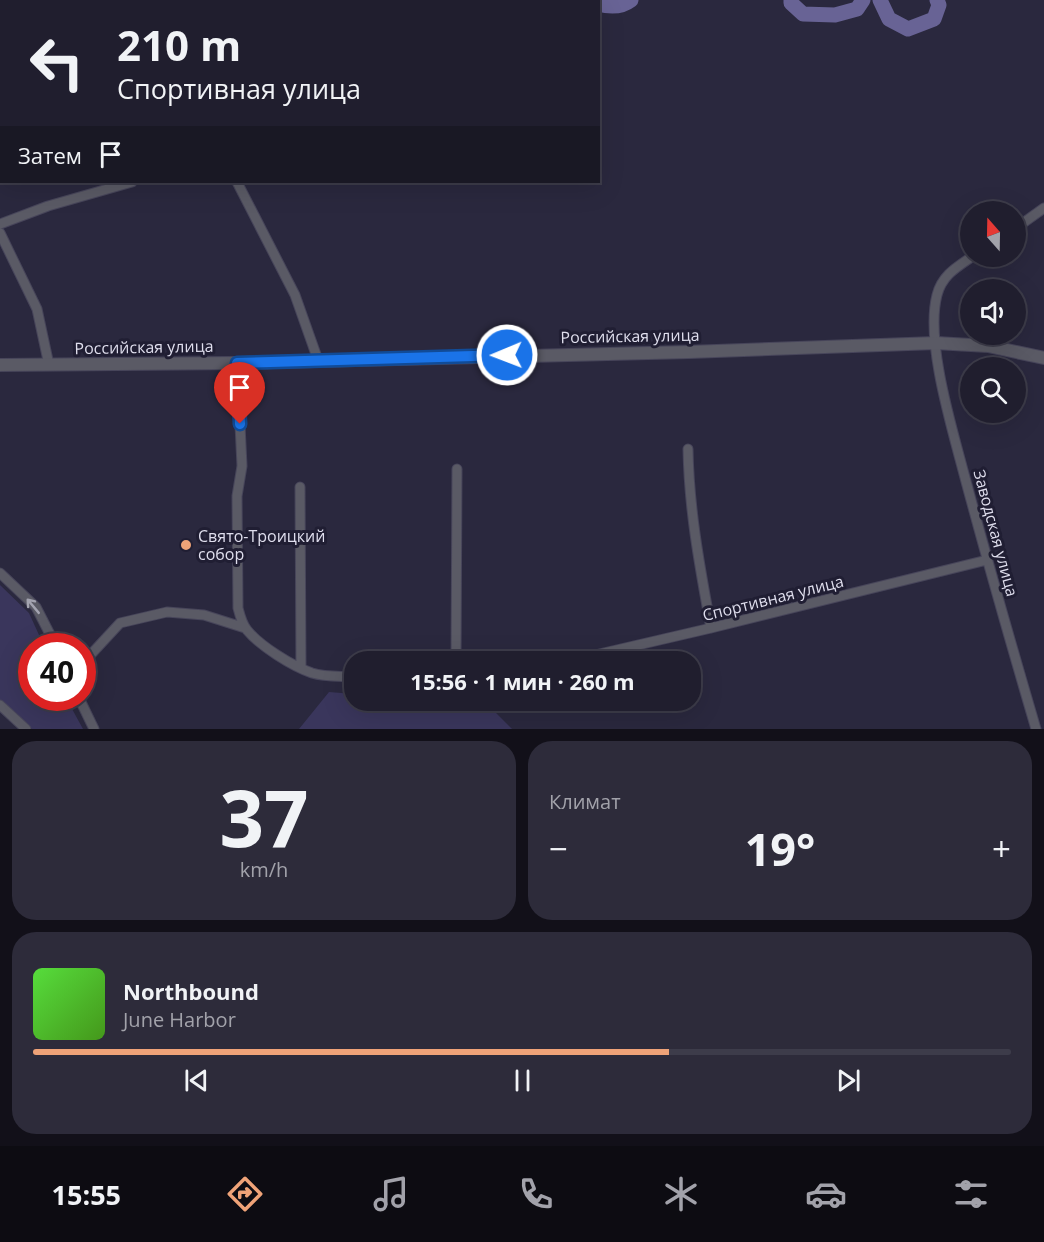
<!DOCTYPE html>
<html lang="ru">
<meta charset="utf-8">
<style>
:root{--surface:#201e2e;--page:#2d2b3a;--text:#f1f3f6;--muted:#a2a2aa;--line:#3d3c4a;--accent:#efa378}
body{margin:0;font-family:"Open Sans",sans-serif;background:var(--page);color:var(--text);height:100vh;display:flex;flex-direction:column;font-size:22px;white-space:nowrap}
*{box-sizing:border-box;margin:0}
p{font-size:20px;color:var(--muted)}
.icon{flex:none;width:33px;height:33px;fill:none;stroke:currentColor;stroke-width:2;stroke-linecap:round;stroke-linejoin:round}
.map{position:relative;height:729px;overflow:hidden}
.sheet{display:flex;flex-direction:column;gap:12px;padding:12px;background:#121019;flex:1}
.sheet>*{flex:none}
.guide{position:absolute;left:0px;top:0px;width:600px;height:183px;box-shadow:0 6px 24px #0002,0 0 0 2px var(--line);background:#201e2e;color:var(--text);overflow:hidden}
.needle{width:39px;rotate:340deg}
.fabs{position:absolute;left:960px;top:201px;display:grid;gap:12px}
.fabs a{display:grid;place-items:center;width:66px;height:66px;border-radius:50%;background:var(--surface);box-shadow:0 6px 24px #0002,0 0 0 2px var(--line);font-size:30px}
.speed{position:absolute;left:18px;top:633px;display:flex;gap:12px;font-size:30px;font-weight:700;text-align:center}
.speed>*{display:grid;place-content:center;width:78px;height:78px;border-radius:50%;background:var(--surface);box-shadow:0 6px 24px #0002,0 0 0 2px var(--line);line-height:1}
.speed .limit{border:9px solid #d22;background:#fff;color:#111}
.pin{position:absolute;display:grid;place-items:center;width:51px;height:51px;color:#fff;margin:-62px -26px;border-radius:50% 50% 50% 0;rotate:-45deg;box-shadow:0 0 6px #0007}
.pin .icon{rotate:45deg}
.me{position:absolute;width:66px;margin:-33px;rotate:269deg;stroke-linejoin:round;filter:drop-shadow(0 0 4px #0008)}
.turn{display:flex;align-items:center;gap:21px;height:126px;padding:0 18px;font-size:27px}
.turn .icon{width:78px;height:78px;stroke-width:2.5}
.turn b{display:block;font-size:42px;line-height:51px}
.then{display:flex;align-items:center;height:57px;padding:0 18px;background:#0003;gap:12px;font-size:22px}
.big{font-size:45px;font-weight:700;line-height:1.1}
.sheet .tile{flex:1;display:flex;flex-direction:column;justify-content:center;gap:9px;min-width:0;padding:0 21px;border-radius:24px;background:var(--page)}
.sheet .dial{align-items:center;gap:0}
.dial b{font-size:78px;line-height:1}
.song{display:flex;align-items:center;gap:18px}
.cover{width:72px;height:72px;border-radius:9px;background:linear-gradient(135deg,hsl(110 70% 55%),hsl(100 70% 35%))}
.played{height:6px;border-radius:3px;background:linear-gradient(90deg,var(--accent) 65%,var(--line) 65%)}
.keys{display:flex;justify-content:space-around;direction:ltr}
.heat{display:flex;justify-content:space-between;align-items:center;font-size:33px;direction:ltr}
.sheet .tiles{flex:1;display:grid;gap:12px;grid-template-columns:1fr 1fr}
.tile:last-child{grid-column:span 2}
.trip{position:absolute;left:344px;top:651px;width:357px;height:60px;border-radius:24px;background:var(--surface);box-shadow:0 6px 24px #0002,0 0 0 2px var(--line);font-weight:700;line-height:60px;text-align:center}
.tab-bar{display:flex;height:96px;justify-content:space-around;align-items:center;background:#0d0c12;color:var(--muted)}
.tab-bar .icon{width:42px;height:42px}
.tab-bar .on{color:var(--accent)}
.tab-bar b{font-size:27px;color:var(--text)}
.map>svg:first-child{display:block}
.green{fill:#3a365c}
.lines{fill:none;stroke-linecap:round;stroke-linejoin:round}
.river{stroke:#686395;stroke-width:15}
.minor-casing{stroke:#47455a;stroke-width:11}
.tertiary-casing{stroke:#47455a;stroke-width:14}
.minor{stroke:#5a5a65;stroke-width:9}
.tertiary{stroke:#5a5a65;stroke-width:12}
.oneway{stroke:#a3a3b0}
.route-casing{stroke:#114b97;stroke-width:15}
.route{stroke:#1a73e8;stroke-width:10}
.poi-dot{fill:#efa378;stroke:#201e33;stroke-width:2}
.labels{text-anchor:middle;stroke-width:6;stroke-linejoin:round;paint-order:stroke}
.street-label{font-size:16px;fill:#dfdeed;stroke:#201e33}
.poi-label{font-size:16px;fill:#dfdeed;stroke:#201e33;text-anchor:start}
</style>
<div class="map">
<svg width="1044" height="729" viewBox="0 0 1044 729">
<rect width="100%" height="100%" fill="#2a283e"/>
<!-- green -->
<path class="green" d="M199,0H455L199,2Z
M0,585L29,613L44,646H32V698H66L83,729H32L0,700Z
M329,692L354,694V700L485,702L512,729H299Z"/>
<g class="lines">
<!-- river -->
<path class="river" d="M130,0L131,2
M224,0L226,2
M583,0L588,2
M791,0V3L803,14L835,15L857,9L863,0
M880,0L889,19L908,29L934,19L939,5L937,0
M468,2L470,0
M598,4C609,7 622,7 631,0
M0,103L2,104"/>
<!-- minor casing -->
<g class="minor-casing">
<path id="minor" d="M237,182L295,295L318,360
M0,224L48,206L132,182
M1016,228L1044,208
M0,233L37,309L49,365
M973,256C957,267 942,275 937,295C925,341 952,428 964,474C987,560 1011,644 1036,729
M237,363L242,466L237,496L238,608C240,616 242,624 247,630C260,646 292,666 312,673C325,677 340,676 354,677
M688,449C689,510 700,568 711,628
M300,487L301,668
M0,573L36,607L56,646
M456,662L457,469
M565,662L711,628L987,560
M82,664L120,623L167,612L204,615L245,628
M79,698L94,729
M0,705L26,729"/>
</g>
<!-- tertiary casing -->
<g class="tertiary-casing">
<path id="tertiary" d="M0,365L237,363L689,352L936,343L988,346L1044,358"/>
</g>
<!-- minor -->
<use href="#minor" class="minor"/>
<!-- tertiary -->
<use href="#tertiary" class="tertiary"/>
</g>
<!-- one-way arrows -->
<defs><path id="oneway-shaft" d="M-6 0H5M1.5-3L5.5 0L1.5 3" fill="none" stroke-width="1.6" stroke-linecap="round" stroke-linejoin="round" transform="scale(1.5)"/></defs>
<use class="oneway" href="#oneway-shaft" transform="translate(33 606) rotate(-130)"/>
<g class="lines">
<!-- route casing -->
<g class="route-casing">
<path id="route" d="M240,424L237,363L507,355"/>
</g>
<!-- route -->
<use href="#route" class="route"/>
</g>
<!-- markers -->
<circle class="poi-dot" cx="186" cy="545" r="6"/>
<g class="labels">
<!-- street labels -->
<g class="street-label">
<text transform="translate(630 336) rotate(-1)" y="6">Российская улица</text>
<text transform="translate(144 347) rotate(-1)" y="6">Российская улица</text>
<text transform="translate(996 533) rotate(75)" y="6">Заводская улица</text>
<text transform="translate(773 598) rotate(-14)" y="6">Спортивная улица</text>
</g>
<!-- poi labels -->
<g class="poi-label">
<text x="198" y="542">Свято-Троицкий<tspan x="198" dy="18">собор</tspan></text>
</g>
</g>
</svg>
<div class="fabs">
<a><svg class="needle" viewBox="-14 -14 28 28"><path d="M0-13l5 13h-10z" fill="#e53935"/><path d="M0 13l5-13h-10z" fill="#a2a2aa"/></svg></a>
<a><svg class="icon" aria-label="sound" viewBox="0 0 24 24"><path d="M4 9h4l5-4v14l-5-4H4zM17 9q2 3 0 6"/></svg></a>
<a><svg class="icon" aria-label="search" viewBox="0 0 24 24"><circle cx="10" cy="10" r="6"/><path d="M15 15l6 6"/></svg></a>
</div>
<div class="speed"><div class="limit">40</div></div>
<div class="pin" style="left:240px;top:424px;background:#d93025"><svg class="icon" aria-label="arrive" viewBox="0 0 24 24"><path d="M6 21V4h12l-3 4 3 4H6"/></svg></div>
<svg class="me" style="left:507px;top:355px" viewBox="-20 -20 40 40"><circle r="17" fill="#1a73e8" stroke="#fff" stroke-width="3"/><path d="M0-11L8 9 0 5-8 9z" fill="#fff"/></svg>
<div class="trip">15:56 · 1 мин · 260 m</div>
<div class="guide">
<div class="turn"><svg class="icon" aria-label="left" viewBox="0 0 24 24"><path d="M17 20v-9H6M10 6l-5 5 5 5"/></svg><div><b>210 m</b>Спортивная улица</div></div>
<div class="then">Затем<svg class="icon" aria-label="arrive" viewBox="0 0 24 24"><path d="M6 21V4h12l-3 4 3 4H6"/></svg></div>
</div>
</div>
<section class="sheet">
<div class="tiles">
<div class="tile dial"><b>37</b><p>km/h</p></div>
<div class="tile"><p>Климат</p>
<div class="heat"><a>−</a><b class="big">19°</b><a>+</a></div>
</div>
<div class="tile">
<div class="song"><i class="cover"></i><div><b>Northbound</b><p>June Harbor</p></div></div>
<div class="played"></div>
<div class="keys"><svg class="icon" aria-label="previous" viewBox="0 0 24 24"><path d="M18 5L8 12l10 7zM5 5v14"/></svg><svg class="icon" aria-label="pause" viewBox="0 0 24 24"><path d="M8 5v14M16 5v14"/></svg><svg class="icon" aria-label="next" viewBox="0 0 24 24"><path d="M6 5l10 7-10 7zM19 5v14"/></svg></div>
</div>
</div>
</section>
<nav class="tab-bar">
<b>15:55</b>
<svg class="icon on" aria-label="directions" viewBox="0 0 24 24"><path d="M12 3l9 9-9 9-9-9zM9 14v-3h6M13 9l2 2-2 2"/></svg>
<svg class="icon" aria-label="music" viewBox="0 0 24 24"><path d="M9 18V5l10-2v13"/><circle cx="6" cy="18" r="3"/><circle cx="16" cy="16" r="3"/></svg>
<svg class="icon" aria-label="phone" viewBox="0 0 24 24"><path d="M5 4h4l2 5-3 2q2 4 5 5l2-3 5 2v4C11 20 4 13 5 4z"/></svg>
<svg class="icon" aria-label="climate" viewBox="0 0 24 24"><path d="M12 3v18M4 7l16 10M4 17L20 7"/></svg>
<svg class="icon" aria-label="car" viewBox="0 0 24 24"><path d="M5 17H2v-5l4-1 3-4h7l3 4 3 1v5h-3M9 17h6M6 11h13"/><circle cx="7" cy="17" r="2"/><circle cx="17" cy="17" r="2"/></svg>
<svg class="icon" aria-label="filters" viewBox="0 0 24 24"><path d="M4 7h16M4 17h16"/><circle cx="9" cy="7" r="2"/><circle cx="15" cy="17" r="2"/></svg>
</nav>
